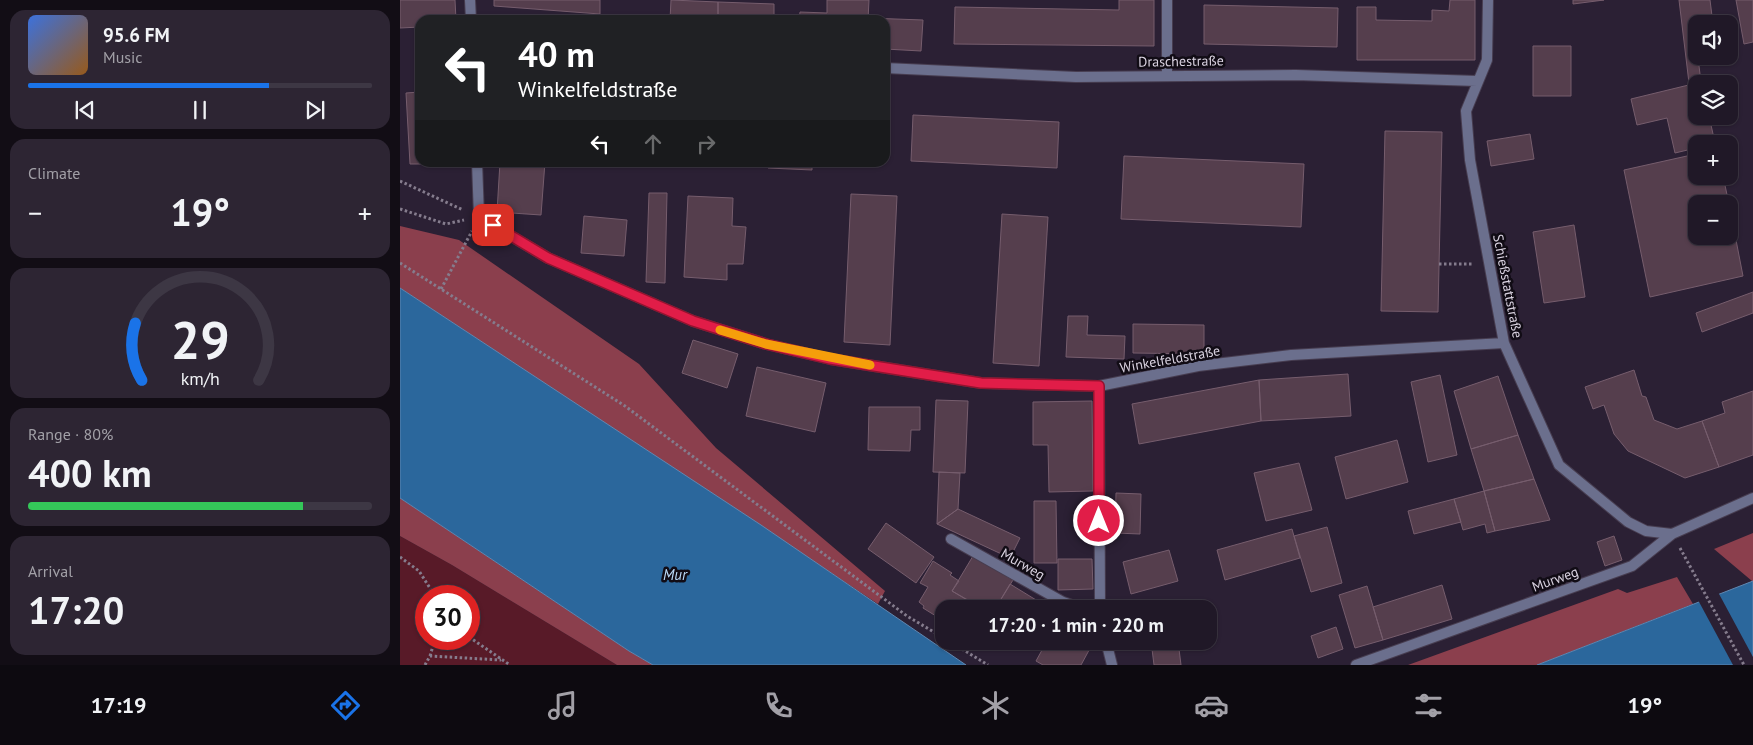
<!DOCTYPE html>
<meta charset="utf-8">
<style>
:root{--surface:#201827;--page:#2d2533;--text:#f1f3f6;--muted:#a2a0a7;--line:#3d3744;--accent:#1a73e8}
body{margin:0;font-family:"PT Sans",sans-serif;background:var(--page);color:var(--text);height:100vh;display:flex;flex-direction:column;font-size:19px;white-space:nowrap}
*{box-sizing:border-box;margin:0}
p{font-size:16px;color:var(--muted)}
.icon{flex:none;width:28px;height:28px;fill:none;stroke:currentColor;stroke-width:2;stroke-linecap:round;stroke-linejoin:round}
.map{position:relative;flex:1;overflow:hidden}
.drawer{display:flex;flex-direction:column;gap:10px;padding:10px;background:#120d15;width:400px}
.drawer>*{flex:none}
.hud{position:absolute;left:15px;top:15px;width:475px;height:152px;border-radius:15px;box-shadow:0 1px 4px #0004,0 0 0 1px var(--line);background:#202124;color:#fff;overflow:hidden}
.tools{position:absolute;left:1288px;top:15px;display:grid;gap:10px}
.tools a{display:grid;place-items:center;width:50px;height:50px;border-radius:10px;background:var(--surface);box-shadow:0 1px 4px #0004,0 0 0 1px var(--line);font-size:25px}
.speed{position:absolute;left:15px;top:585px;display:flex;gap:10px;font-size:25px;font-weight:700;text-align:center}
.speed>*{display:grid;place-content:center;width:65px;height:65px;border-radius:50%;background:var(--surface);box-shadow:0 1px 4px #0004,0 0 0 1px var(--line);line-height:1}
.speed .limit{border:8px solid #d22;background:#fff;color:#111}
.pin{position:absolute;display:grid;place-items:center;width:42px;height:42px;color:#fff;margin:-21px;border-radius:10px;box-shadow:0 2px 8px #0006}
.me{position:absolute;width:55px;margin:-28px;rotate:0deg;stroke-linejoin:round;filter:drop-shadow(0 0 4px #0008)}
.turn{display:flex;align-items:center;gap:18px;height:105px;padding:0 20px;font-size:22px}
.turn .icon{width:65px;height:65px;stroke-width:2.5}
.turn b{display:block;font-size:35px;line-height:42px}
.lanes{display:flex;align-items:center;height:48px;padding:0 20px;background:#0003;justify-content:center;gap:25px;direction:ltr}
.lanes .off{opacity:.35}
.big{font-size:38px;font-weight:700;line-height:1.1}
.drawer .widget{flex:1;display:flex;flex-direction:column;justify-content:center;gap:8px;min-width:0;padding:0 18px;border-radius:15px;background:var(--page)}
.drawer .dial{align-items:center;gap:0}
.dial svg{height:130px;overflow:visible;fill:none;stroke:var(--line);stroke-width:7;stroke-linecap:round;text-anchor:middle}
.dial text{fill:var(--text);stroke:none}
.song{display:flex;align-items:center;gap:15px}
.cover{width:60px;height:60px;border-radius:8px;background:linear-gradient(135deg,hsl(220 70% 55%),hsl(30 70% 35%))}
.played{height:5px;border-radius:2px;background:linear-gradient(90deg,var(--accent) 70%,var(--line) 70%)}
.keys{display:flex;justify-content:space-around;direction:ltr}
.heat{display:flex;justify-content:space-between;align-items:center;font-size:28px;direction:ltr}
.charge{height:8px;border-radius:4px;background:linear-gradient(90deg,#34c759 80%,var(--line) 0)}
.trip{position:absolute;left:535px;top:600px;width:282px;height:50px;border-radius:15px;background:var(--surface);box-shadow:0 1px 4px #0004,0 0 0 1px var(--line);font-weight:700;line-height:50px;text-align:center}
.dock{display:flex;height:80px;justify-content:space-around;align-items:center;background:#0d0a10;color:var(--muted)}
.dock .icon{width:35px;height:35px}
.dock .selected{color:var(--accent)}
.dock b{font-size:22px;color:var(--text)}
main{display:flex;flex:1;min-height:0}
.map>svg:first-child{display:block}
.green{fill:#581a28;fill-rule:evenodd}
.forest{fill:#8b3f4d}
.water{fill:#2b679c;stroke:#6087b1}
.pier{fill:#2b2034}
.building{fill:#553e4d;stroke:#765d6d}
.lines{fill:none;stroke-linecap:round;stroke-linejoin:round}
.minor-casing{stroke:#473d50;stroke-width:12}
.path{stroke:#857c8d;stroke-width:3;stroke-dasharray:2.5 2.5;stroke-linecap:butt}
.minor{stroke:#6b6f8d;stroke-width:10}
.route-casing{stroke:#92132f;stroke-width:12}
.route{stroke:#e11d48;stroke-width:9}
.slow{stroke:#f59e0b;stroke-width:9}
.labels{text-anchor:middle;stroke-width:5;stroke-linejoin:round;paint-order:stroke}
.street-label{font-size:14px;fill:#dad3e1;stroke:#110c15}
.water-label{font-size:15px;font-style:italic;fill:#bbdaf9;stroke:#110c15}
</style>
<main>
<section class="drawer">
<div class="widget">
<div class="song"><i class="cover"></i><div><b>95.6 FM</b><p>Music</p></div></div>
<div class="played"></div>
<div class="keys"><svg class="icon" aria-label="previous" viewBox="0 0 24 24"><path d="M18 5L8 12l10 7zM5 5v14"/></svg><svg class="icon" aria-label="pause" viewBox="0 0 24 24"><path d="M8 5v14M16 5v14"/></svg><svg class="icon" aria-label="next" viewBox="0 0 24 24"><path d="M6 5l10 7-10 7zM19 5v14"/></svg></div>
</div>
<div class="widget"><p>Climate</p>
<div class="heat"><a>−</a><b class="big">19°</b><a>+</a></div>
</div>
<div class="widget dial"><svg viewBox="0 0 100 80">
<path d="M14 69A42 42 0 1 1 86 69"/>
<path d="M14 69A42 42 0 0 1 10 34" stroke="#1a73e8"/>
<text x="50" y="56" font-size="32" font-weight="700">29</text>
<text x="50" y="72" font-size="11">km/h</text>
</svg></div>
<div class="widget"><p>Range · 80%</p><b class="big">400 km</b><div class="charge"></div></div>
<div class="widget"><p>Arrival</p><b class="big">17:20</b></div>
</section>
<div class="map">
<svg width="1353" height="665" viewBox="0 0 1353 665">
<rect width="100%" height="100%" fill="#2b2034"/>
<!-- green -->
<path class="green" d="M0,536L52,565L217,665H0ZM26,596H69V639H26Z"/>
<!-- forest -->
<path class="forest" d="M0,226L59,240L239,364L316,448L485,591L478,604L0,288Z
M0,498L229,651L253,665H217L52,565L0,536Z
M1353,533V581H1352L1314,549Z
M1277,577L1293,604L1137,665H1008L1218,589L1227,593Z"/>
<!-- water -->
<path class="water" d="M0,288L361,525L566,665H253L229,651L0,498Z
M1353,581V665H1137Z"/>
<!-- pier -->
<path class="pier" d="M1318,592L1353,657V665H1333L1298,600Z"/>
<!-- building -->
<path class="building" d="M0,0H55L56,20H20V27L0,28Z
M94,0H200V14L94,6Z
M271,0L318,2V20H270Z
M427,0H469L468,20H399L400,12L427,13Z
M719,0H754V46L554,44L555,7L719,10Z
M1050,0H1075V60H957V7H976V20L1032,21V10L1049,11Z
M1173,0H1204L1173,4Z
M1279,0H1310L1313,24H1296V56H1313L1298,58L1301,82L1289,83Z
M1336,0H1353V42L1344,44Z
M318,2L374,4V20H318Z
M804,5L938,8L937,47L804,44Z
M468,18L523,20L521,51L485,49V20H468Z
M1133,46H1171V96H1133Z
M1301,82V84H1296V116H1309L1315,143L1296,144V148L1275,153L1267,118L1237,125L1231,99Z
M20,92V162L26,164H10L6,93Z
M513,115L659,122L657,168L511,161Z
M985,131L1042,132L1038,312L981,311Z
M1130,134L1134,159L1091,166L1087,141Z
M1296,154V176H1323L1329,204H1296V236H1329V204L1343,276L1250,297L1224,170Z
M724,156L904,164L901,227L721,219Z
M100,162H145L141,215L97,212Z
M368,162H412V170L368,168Z
M249,193H267L265,283L246,282Z
M451,194L497,196L490,345L444,342Z
M288,196L333,198L332,226L346,227L343,264H327V280L284,277Z
M602,214L648,217L639,366L593,363Z
M184,216L227,220L224,256L181,253Z
M1174,225L1185,297L1144,303L1133,232Z
M1353,292V313L1302,332L1296,313Z
M668,316H688L687,335L725,336L724,359L666,357Z
M733,324L804,325V354L733,353Z
M293,340L338,354L327,388L282,373Z
M357,367L426,383L415,432L346,416Z
M1234,370L1242,396L1246,397L1254,420L1277,429L1302,421L1319,467L1285,478L1228,451L1214,434L1204,405L1193,409L1185,387Z
M948,374L951,416L861,421L859,380Z
M1040,375L1057,455L1028,462L1011,382Z
M1098,376L1118,435L1071,449L1054,391Z
M859,380L861,421L739,444L732,404Z
M1353,391V455L1319,467L1302,421L1325,413L1322,402Z
M536,400L568,401L565,473L533,472Z
M692,401L693,491L649,492L648,445H633V402Z
M469,407H520V430H511L510,451L468,450Z
M1118,435L1134,479L1084,491L1071,449Z
M997,440L1008,482L946,499L935,457Z
M899,463L912,510L866,521L854,473Z
M539,472L560,473L558,509L537,524Z
M1134,479L1150,520L1095,531L1084,491Z
M1084,491L1095,531L1087,533L1085,524L1063,530L1054,499Z
M716,493L741,494L740,534L715,533Z
M1054,499L1061,522L1014,534L1008,511Z
M634,501H656L657,563H634Z
M558,509L620,538L610,558L537,524Z
M486,523L534,557L516,583L468,549Z
M927,527L942,583L911,592L894,536Z
M892,529L900,558L825,580L817,550Z
M1214,536L1222,560L1205,566L1197,542Z
M769,550L778,581L731,594L723,562Z
M573,556L613,580L595,609H582L552,591Z
M658,559H692L693,589L658,590Z
M533,561L552,573L550,575L559,581L552,591L575,604L572,609H544V621L523,608L524,606L519,602L528,587L520,583Z
M610,584L641,603L637,609H595Z
M1042,585L1052,619L983,640L973,607Z
M967,586L983,640L955,648L939,595Z
M936,627L943,649L918,658L911,636Z
M647,641H694L681,665H643L636,661Z
M751,641H778L781,665H754Z"/>
<g class="lines">
<!-- minor casing -->
<g class="minor-casing">
<path id="minor" d="M70,0L71,20
M1088,0L1087,60L1066,111L1070,160L1104,343L1159,465L1228,522L1246,531L1272,534
M485,68L676,77L896,75L1077,81
M767,74V0
M77,162L79,217L148,258L293,321L366,344L430,359L581,383L699,386L798,366L891,355L1104,343
M699,386L700,609
M551,539L663,602L683,609
M706,641L712,665
M956,665L1232,566L1272,534L1353,498"/>
</g>
<!-- path -->
<path class="path" d="M0,181L63,210
M0,209L46,224L64,220
M0,263L225,406L507,616L544,638
M1039,264H1073
M41,289L72,231
M1280,548L1344,665
M0,557L19,571L35,596
M69,637L110,665
M549,641L588,665
M30,656L35,639
M25,665L30,656L101,660"/>
<!-- minor -->
<use href="#minor" class="minor"/>
</g>
<g class="lines">
<!-- route casing -->
<g class="route-casing">
<path id="route" d="M93,225L148,258L293,321L366,344L430,359L581,383L699,386V521"/>
</g>
<!-- route -->
<use href="#route" class="route"/>
<!-- slow -->
<path class="slow" d="M320,330L366,344L470,365"/>
</g>
<g class="labels">
<!-- street labels -->
<g class="street-label">
<text transform="translate(781 61) rotate(-1)" y="5">Draschestraße</text>
<text transform="translate(1108 286) rotate(79)" y="5">Schießstattstraße</text>
<text transform="translate(770 359) rotate(-10)" y="5">Winkelfeldstraße</text>
<text transform="translate(623 564) rotate(30)" y="5">Murweg</text>
<text transform="translate(1155 579) rotate(-20)" y="5">Murweg</text>
</g>
<!-- water labels -->
<g class="water-label">
<text x="275" y="580">Mur</text>
</g>
</g>
</svg>
<div class="tools">
<a><svg class="icon" aria-label="sound" viewBox="0 0 24 24"><path d="M4 9h4l5-4v14l-5-4H4zM17 9q2 3 0 6"/></svg></a>
<a><svg class="icon" aria-label="layers" viewBox="0 0 24 24"><path d="M12 4l9 5-9 5-9-5zM3 14l9 5 9-5"/></svg></a>
<a>+</a>
<a>−</a>
</div>
<div class="speed"><div class="limit">30</div></div>
<div class="pin" style="left:93px;top:225px;background:#d93025"><svg class="icon" aria-label="arrive" viewBox="0 0 24 24"><path d="M6 21V4h12l-3 4 3 4H6"/></svg></div>
<svg class="me" style="left:699px;top:521px" viewBox="-20 -20 40 40"><circle r="17" fill="#e11d48" stroke="#fff" stroke-width="3"/><path d="M0-11L8 9 0 5-8 9z" fill="#fff"/></svg>
<div class="trip">17:20 · 1 min · 220 m</div>
<div class="hud">
<div class="turn"><svg class="icon" aria-label="left" viewBox="0 0 24 24"><path d="M17 20v-9H6M10 6l-5 5 5 5"/></svg><div><b>40 m</b>Winkelfeldstraße</div></div>
<div class="lanes"><svg class="icon" aria-label="left" viewBox="0 0 24 24"><path d="M17 20v-9H6M10 6l-5 5 5 5"/></svg><svg class="icon off" aria-label="ahead" viewBox="0 0 24 24"><path d="M12 20V5M6 11l6-6 6 6"/></svg><svg class="icon off" aria-label="right" viewBox="0 0 24 24"><path d="M7 20v-9h11M14 6l5 5-5 5"/></svg></div>
</div>
</div>
</main>
<nav class="dock">
<b>17:19</b>
<svg class="icon selected" aria-label="directions" viewBox="0 0 24 24"><path d="M12 3l9 9-9 9-9-9zM9 14v-3h6M13 9l2 2-2 2"/></svg>
<svg class="icon" aria-label="music" viewBox="0 0 24 24"><path d="M9 18V5l10-2v13"/><circle cx="6" cy="18" r="3"/><circle cx="16" cy="16" r="3"/></svg>
<svg class="icon" aria-label="phone" viewBox="0 0 24 24"><path d="M5 4h4l2 5-3 2q2 4 5 5l2-3 5 2v4C11 20 4 13 5 4z"/></svg>
<svg class="icon" aria-label="climate" viewBox="0 0 24 24"><path d="M12 3v18M4 7l16 10M4 17L20 7"/></svg>
<svg class="icon" aria-label="car" viewBox="0 0 24 24"><path d="M5 17H2v-5l4-1 3-4h7l3 4 3 1v5h-3M9 17h6M6 11h13"/><circle cx="7" cy="17" r="2"/><circle cx="17" cy="17" r="2"/></svg>
<svg class="icon" aria-label="filters" viewBox="0 0 24 24"><path d="M4 7h16M4 17h16"/><circle cx="9" cy="7" r="2"/><circle cx="15" cy="17" r="2"/></svg>
<b>19°</b>
</nav>
